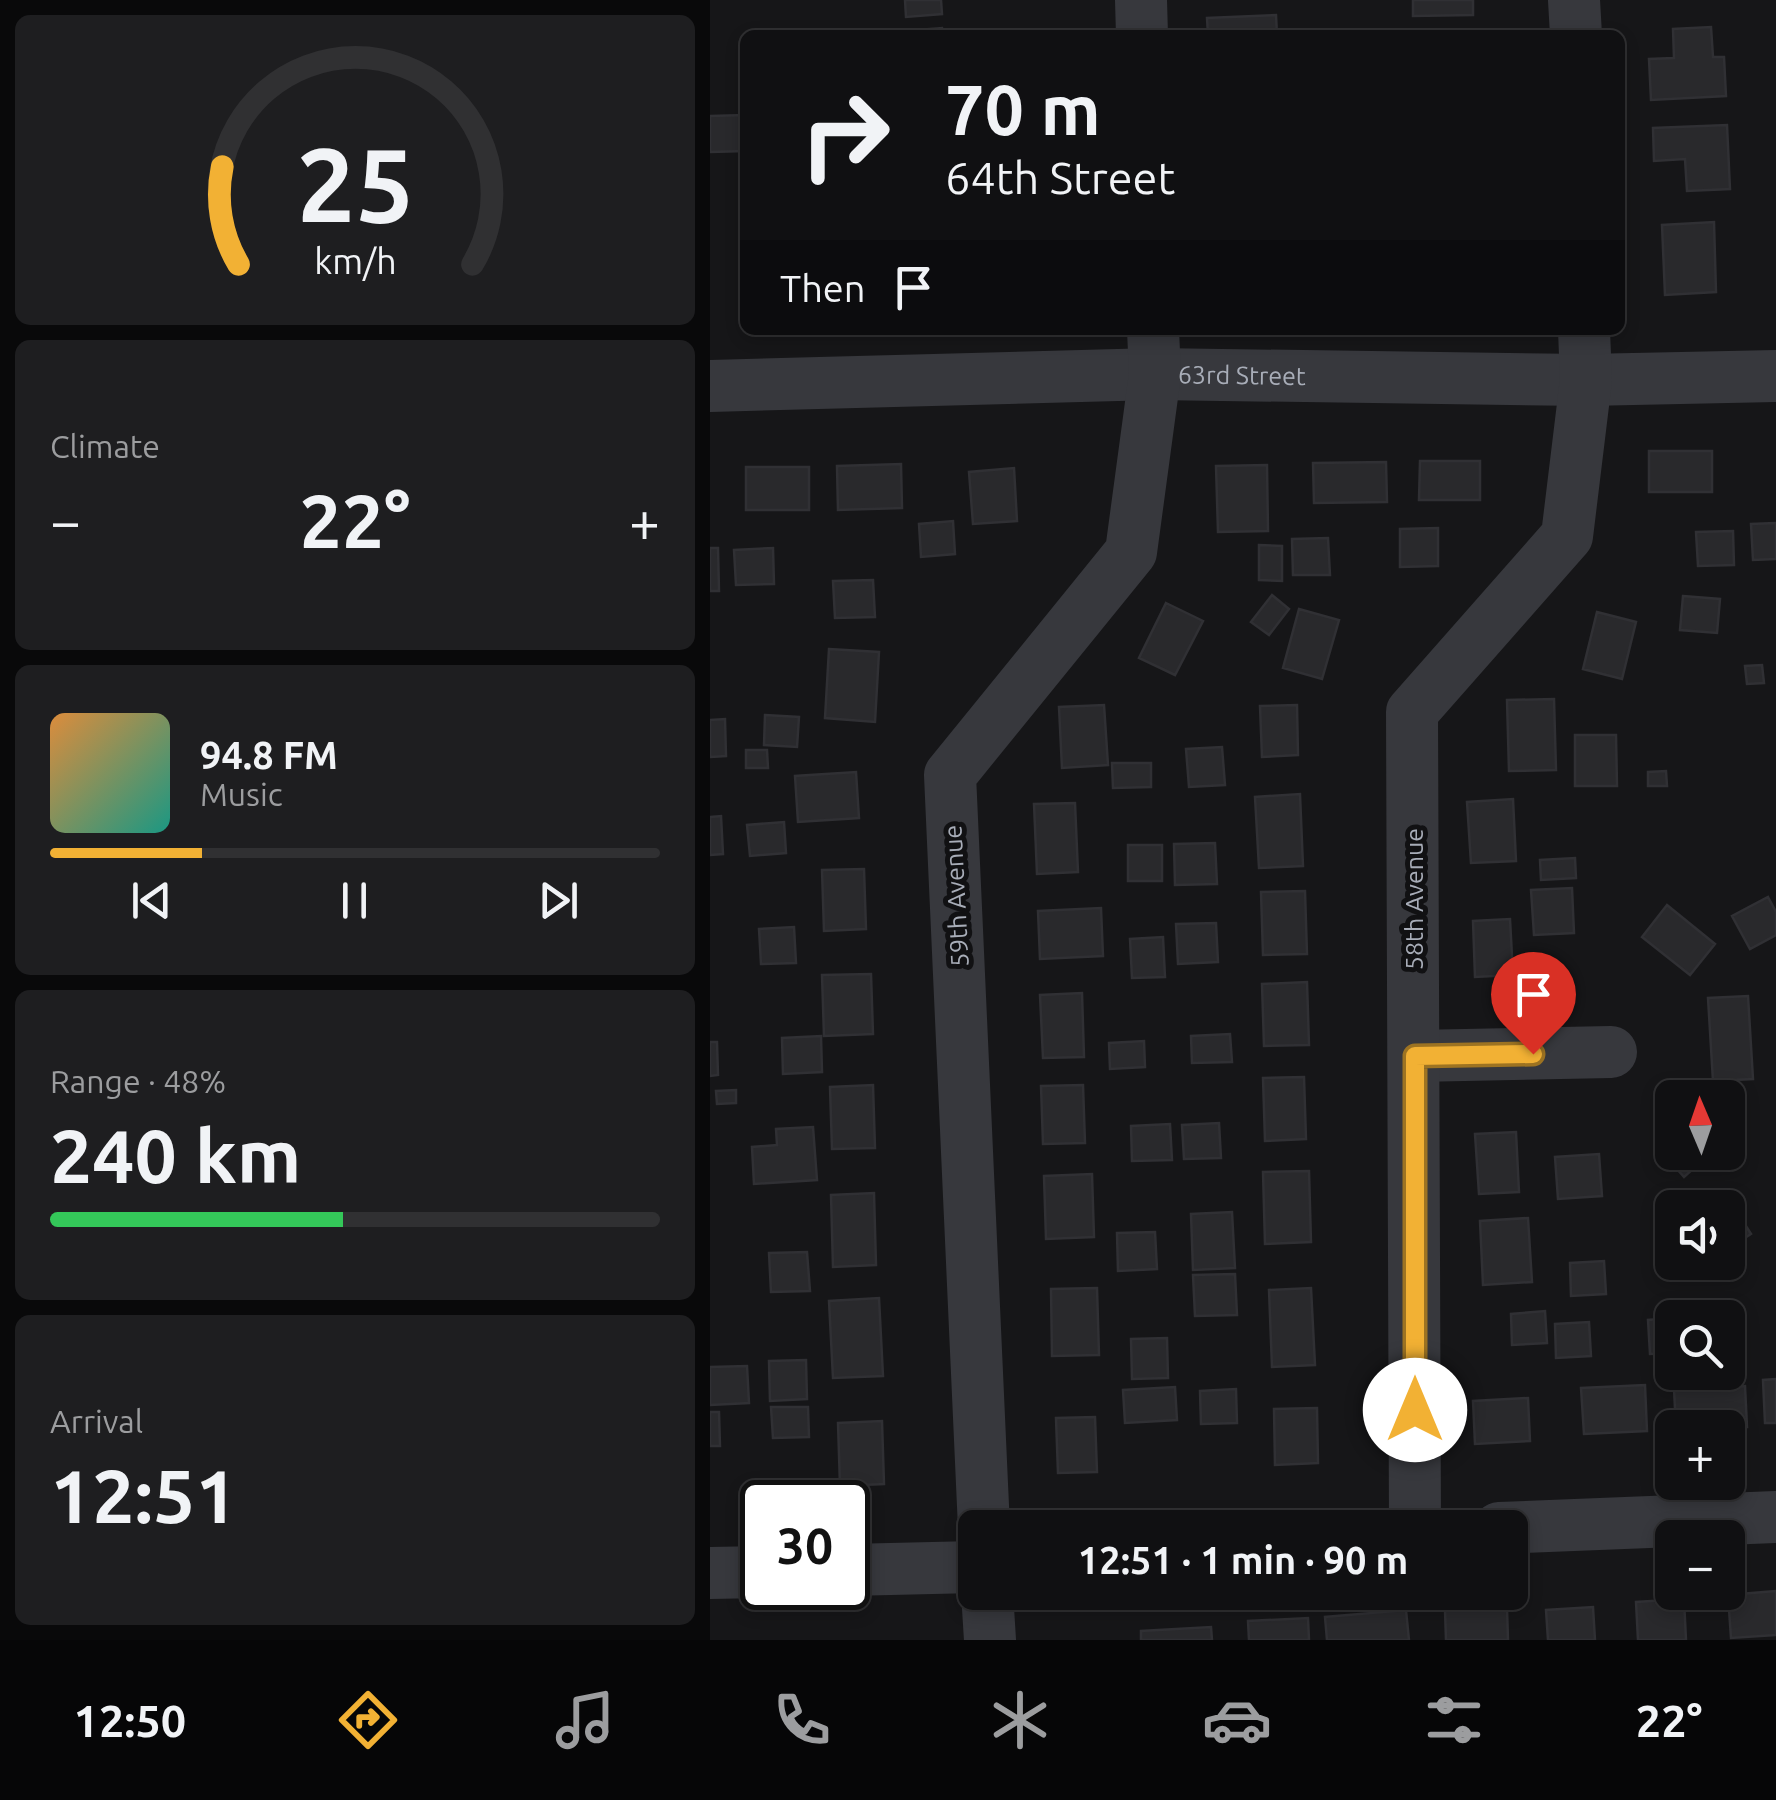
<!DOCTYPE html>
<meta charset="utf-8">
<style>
:root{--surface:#101012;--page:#1e1e20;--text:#f1f3f6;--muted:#9c9d9f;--line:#303032;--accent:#f2b134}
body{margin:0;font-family:Ubuntu,sans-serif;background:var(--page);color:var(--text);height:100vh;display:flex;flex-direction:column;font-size:38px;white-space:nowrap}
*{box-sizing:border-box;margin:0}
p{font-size:32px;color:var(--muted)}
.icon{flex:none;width:55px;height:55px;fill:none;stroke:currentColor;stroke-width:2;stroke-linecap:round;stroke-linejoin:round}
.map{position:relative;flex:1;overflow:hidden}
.panel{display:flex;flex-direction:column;gap:15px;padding:15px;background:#09090a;width:710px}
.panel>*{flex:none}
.top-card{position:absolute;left:30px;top:30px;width:885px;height:305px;border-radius:15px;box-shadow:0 5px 15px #0003,0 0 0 2px var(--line);background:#101012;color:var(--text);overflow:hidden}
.needle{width:65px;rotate:358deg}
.fabs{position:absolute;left:945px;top:1080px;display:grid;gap:20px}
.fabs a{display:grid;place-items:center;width:90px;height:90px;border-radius:15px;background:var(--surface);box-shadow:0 5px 15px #0003,0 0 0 2px var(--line);font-size:50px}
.speed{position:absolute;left:30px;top:1480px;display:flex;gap:20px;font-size:50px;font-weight:700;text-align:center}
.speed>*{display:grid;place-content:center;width:130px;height:130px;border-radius:50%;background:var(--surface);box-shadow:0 5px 15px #0003,0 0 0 2px var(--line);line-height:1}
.speed .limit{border:5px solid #111;border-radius:15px;background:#fff;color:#111}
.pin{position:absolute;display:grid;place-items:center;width:85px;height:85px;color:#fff;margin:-102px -42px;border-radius:50% 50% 50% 0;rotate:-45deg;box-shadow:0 0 10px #0007}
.pin .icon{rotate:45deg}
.me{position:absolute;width:110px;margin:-55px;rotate:0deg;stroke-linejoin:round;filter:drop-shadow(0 0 8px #0008)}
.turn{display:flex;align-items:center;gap:35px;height:210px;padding:0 40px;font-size:45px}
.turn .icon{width:130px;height:130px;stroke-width:2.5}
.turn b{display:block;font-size:70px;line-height:85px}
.then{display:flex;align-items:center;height:95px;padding:0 40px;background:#0003;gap:20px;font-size:38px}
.big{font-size:75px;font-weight:700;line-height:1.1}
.panel .tile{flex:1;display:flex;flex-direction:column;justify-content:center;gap:15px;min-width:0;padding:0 35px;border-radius:15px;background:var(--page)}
.panel .dial{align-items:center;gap:0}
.dial svg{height:260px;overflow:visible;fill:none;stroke:var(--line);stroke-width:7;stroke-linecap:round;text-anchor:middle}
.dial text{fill:var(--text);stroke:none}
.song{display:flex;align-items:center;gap:30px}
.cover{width:120px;height:120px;border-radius:15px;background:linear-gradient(135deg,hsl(30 70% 55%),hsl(170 70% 35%))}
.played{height:10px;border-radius:5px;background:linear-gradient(90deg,var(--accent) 25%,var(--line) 25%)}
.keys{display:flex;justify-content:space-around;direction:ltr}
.heat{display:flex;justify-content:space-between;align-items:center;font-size:55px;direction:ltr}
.charge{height:15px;border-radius:8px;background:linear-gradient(90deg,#34c759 48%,var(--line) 0)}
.trip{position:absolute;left:248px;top:1510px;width:570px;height:100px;border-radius:15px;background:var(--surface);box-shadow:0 5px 15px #0003,0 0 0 2px var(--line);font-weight:700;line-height:100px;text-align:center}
.tabs{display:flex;height:160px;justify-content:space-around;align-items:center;background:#060607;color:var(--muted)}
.tabs .icon{width:70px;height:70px}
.tabs .current{color:var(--accent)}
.tabs b{font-size:45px;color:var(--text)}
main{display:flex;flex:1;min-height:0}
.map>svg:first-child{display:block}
.building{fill:#29292c;stroke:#303034;stroke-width:2.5}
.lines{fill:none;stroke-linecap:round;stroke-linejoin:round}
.minor{stroke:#37383d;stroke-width:52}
.route-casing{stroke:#9d7322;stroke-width:25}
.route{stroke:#f2b134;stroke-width:18}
.labels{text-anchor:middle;stroke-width:10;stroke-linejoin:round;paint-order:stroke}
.street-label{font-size:25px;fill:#a8adb8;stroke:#111113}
</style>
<main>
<section class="panel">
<div class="tile dial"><svg viewBox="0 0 100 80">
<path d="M14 69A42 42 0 1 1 86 69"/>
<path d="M14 69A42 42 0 0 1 9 39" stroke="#f2b134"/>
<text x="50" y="56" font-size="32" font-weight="700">25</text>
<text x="50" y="72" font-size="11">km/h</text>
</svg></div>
<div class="tile"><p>Climate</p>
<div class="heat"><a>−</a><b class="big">22°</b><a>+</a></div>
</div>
<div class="tile">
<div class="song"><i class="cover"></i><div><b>94.8 FM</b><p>Music</p></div></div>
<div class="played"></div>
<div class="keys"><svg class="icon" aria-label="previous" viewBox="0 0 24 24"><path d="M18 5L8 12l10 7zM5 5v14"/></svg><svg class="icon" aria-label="pause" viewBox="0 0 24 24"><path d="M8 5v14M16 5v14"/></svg><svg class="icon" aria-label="next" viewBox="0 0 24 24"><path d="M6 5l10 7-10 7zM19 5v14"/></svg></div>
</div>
<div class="tile"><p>Range · 48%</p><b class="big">240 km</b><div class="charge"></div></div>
<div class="tile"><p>Arrival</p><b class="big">12:51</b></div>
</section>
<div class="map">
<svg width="1066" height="1640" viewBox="0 0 1066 1640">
<rect width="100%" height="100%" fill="#161618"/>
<!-- building -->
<path class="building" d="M195,0H231L232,14L196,17Z
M703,0H763V15L703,16Z
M566,15L567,35H498L497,18Z
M1001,27L1003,57H1014L1016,96L941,100L939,59L964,58L963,29Z
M232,28L233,35H181L180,32Z
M35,115V151L0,152V116Z
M1017,125L1020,189L977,191L975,159L944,161L943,128Z
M1004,222L1006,292L955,295L952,225Z
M939,451H1002V492H939Z
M710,461H770V500H709Z
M676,462L677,502L604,503L603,463Z
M191,464L192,508L128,510L127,466Z
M557,465L558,531L508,532L506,466Z
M36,467H99V510H36Z
M304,468L307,521L263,524L259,472Z
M243,521L245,554L211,557L209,524Z
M1066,523V559L1043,560L1041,524Z
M728,528V566L690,567V529Z
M1023,531L1024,565L988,566L986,532Z
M618,538L620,575H583L582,539Z
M549,545L572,546V581L549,580Z
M0,548H8L9,591H0Z
M63,548L64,584L26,585L24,550Z
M163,580L165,617L125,618L123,581Z
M562,595L579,609L559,635L541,622Z
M973,596L1010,599L1007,633L970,630Z
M456,603L493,621L465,675L429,658Z
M589,609L629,620L612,679L573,668Z
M887,612L926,622L912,679L873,669Z
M119,649L169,652L165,722L115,718Z
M1052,665L1054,683L1037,684L1035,666Z
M844,699L846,770L799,771L797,700Z
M394,705L398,765L352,768L349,707Z
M587,705L588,755L552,757L550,706Z
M55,715L89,717L87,747L54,745Z
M15,719L16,756L0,757V720Z
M865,735H906L907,786H865Z
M512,747L515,785L479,787L476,749Z
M36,750H57L58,768H36Z
M402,763H441V787L403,788Z
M956,771L957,786H938V772Z
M146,772L149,818L88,822L85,776Z
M590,794L593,866L549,868L545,797Z
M803,799L806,861L761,863L757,802Z
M365,803L368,872L327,874L324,804Z
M11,816L13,854L0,855V817Z
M74,822L76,853L40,856L37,825Z
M505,843L507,884L465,885L464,844Z
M418,845H452V881H418Z
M865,858L866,878L831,880L830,860Z
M154,869L156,929L114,931L112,870Z
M862,888L864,933L824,935L821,890Z
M595,891L597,954L553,955L551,892Z
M1058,897L1066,912V935L1040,949L1022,916Z
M957,905L1005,944L980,975L932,937Z
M391,908L393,956L330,959L328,911Z
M800,919L803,975L765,977L763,921Z
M506,923L508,962L468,964L466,924Z
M84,927L86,963L51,964L49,929Z
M453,937L455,977L422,978L420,939Z
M161,974L163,1034L114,1036L112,975Z
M597,982L599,1045L554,1046L552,984Z
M372,993L374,1057L333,1058L330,995Z
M1038,996L1043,1079L1003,1081L998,998Z
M520,1034L522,1062L482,1063L481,1036Z
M111,1036L112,1072L73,1074L72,1038Z
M434,1041L435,1067L400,1069L399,1043Z
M0,1042H7L8,1075L0,1076Z
M594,1077L596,1139L555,1141L553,1078Z
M163,1085L165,1148L122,1149L120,1087Z
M373,1085L375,1143L333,1144L331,1086Z
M26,1090V1103L7,1104L6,1091Z
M509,1123L511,1158L474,1159L472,1125Z
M460,1124L462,1160L422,1161L421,1126Z
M103,1127L107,1180L44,1184L42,1147L67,1145L66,1129Z
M962,1128V1152H1002L974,1177L945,1144Z
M806,1132L809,1192L769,1194L765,1134Z
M889,1154L892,1196L848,1199L845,1157Z
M599,1171L601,1242L555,1244L553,1172Z
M382,1174L384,1237L336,1239L334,1176Z
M164,1193L166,1265L123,1267L121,1195Z
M1020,1201L1041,1234L1018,1249V1208H1009Z
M522,1212L525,1268L483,1270L481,1214Z
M818,1218L822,1282L773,1285L770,1221Z
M445,1232L447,1269L408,1271L407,1233Z
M97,1252L100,1291L61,1292L59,1253Z
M894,1261L896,1294L861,1296L860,1263Z
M525,1274L527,1315L485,1316L483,1275Z
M387,1288L389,1355L342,1356L341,1289Z
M601,1288L605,1365L562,1367L559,1290Z
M169,1298L173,1376L123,1378L119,1301Z
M835,1311L837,1343L802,1345L801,1314Z
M962,1318V1353L940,1354L938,1320Z
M879,1322L881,1356L846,1358L845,1324Z
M457,1338L458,1378L422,1379L421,1339Z
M96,1360L97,1399L60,1401L59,1361Z
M37,1366L39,1403L0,1405V1367Z
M1066,1379V1423H1055L1053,1380Z
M935,1385L937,1431L874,1434L871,1388Z
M1035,1386L1037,1427L966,1428L964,1389Z
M465,1387L467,1420L415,1423L413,1390Z
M526,1389L527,1423L491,1424L490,1391Z
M818,1398L820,1441L765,1444L763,1401Z
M61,1407H98L99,1437L63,1438Z
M607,1408L608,1463L565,1465L564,1409Z
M0,1412H9L10,1446H0Z
M385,1417L387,1472L348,1473L346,1418Z
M172,1421L174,1484L130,1486L128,1423Z
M1066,1591V1635L1021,1638L1018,1595Z
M974,1599L976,1640H928L926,1602Z
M883,1607L885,1640H838L836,1610Z
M797,1608L798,1640H736L735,1610Z
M696,1610L699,1640H617L615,1617Z
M598,1618L599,1640H539L538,1621Z
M501,1627L502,1640H431V1631Z"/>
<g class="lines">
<!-- minor -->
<g class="minor">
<path d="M431,0L432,35"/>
<path d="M864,0L866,35"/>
<path id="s1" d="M0,386L445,374L876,380L1066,376"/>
<path d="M705,1056L901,1052"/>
<path d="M274,1528L240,775L421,552L445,374L443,330"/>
<path d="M705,1528L702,712L857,536L876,380L874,330"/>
<path d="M789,1528L1066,1517"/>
<path d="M138,1570L265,1567"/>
<path d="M0,1573L52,1572"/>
<path d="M277,1592L280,1640"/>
</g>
</g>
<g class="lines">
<!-- route casing -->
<g class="route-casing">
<path id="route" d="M705,1410V1056L823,1054"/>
</g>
<!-- route -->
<use href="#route" class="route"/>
</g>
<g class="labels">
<!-- street labels -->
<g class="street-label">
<text dy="9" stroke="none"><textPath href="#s1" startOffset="532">63rd Street</textPath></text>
<text transform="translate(246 896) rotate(-93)" y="9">59th Avenue</text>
<text transform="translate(704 899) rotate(-90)" y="9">58th Avenue</text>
</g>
</g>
</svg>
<div class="fabs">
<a><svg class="needle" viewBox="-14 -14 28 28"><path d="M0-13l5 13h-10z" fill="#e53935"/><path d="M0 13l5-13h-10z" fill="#9c9d9f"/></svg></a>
<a><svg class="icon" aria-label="sound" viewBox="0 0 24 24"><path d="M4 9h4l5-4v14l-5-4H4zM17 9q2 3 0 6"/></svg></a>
<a><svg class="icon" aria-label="search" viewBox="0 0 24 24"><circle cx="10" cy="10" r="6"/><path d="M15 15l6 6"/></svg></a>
<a>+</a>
<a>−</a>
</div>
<div class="speed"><div class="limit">30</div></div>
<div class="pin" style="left:823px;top:1054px;background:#d93025"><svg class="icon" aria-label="arrive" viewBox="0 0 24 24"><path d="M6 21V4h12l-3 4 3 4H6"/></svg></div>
<svg class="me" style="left:705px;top:1410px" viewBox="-20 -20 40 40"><circle r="19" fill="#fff"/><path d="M0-13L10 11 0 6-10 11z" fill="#f2b134"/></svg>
<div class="trip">12:51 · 1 min · 90 m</div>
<div class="top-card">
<div class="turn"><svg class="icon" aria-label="right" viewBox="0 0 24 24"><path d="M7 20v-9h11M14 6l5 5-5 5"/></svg><div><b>70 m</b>64th Street</div></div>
<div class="then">Then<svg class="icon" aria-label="arrive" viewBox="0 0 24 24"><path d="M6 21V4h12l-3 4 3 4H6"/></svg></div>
</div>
</div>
</main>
<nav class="tabs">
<b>12:50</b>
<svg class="icon current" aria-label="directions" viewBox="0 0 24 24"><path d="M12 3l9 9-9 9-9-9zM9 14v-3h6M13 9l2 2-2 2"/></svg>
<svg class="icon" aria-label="music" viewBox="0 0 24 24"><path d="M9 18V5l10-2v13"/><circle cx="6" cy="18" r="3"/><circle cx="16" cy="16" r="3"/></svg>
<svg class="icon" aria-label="phone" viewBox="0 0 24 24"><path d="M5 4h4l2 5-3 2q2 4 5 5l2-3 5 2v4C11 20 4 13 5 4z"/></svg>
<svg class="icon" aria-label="climate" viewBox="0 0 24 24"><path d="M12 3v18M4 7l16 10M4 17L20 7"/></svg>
<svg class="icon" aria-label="car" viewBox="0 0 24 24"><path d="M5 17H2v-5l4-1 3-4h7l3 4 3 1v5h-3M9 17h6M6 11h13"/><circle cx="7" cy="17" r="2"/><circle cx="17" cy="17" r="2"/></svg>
<svg class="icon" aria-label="filters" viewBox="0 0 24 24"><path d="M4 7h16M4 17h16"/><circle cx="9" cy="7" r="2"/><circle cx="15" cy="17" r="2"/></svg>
<b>22°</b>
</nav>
